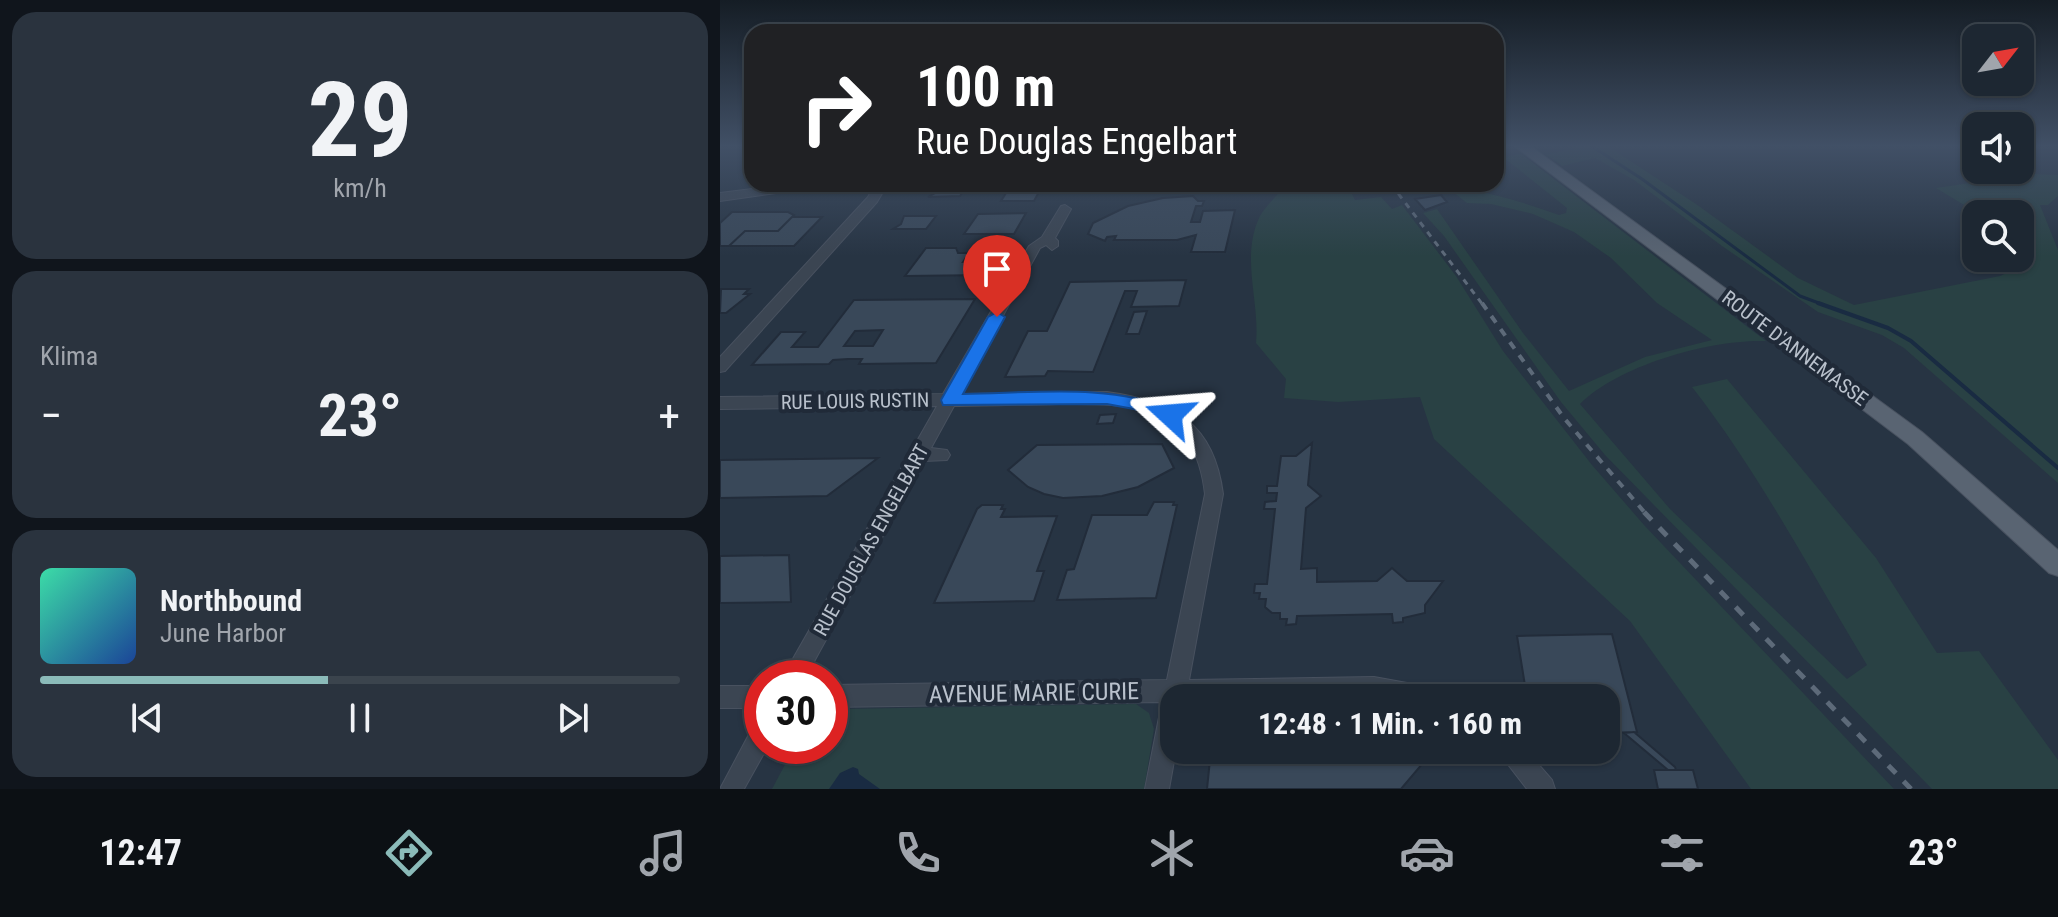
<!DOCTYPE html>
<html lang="de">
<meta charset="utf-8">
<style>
:root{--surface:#1d2732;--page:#2a333e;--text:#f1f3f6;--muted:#a0a5ac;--line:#3b444d;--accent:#8bbbb9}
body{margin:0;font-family:"Roboto Condensed",sans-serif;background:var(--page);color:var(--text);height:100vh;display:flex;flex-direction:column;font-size:30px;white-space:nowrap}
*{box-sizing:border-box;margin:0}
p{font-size:26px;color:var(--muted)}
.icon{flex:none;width:44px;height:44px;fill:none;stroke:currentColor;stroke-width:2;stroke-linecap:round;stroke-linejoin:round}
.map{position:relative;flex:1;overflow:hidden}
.details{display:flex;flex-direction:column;gap:12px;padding:12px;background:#10151c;width:720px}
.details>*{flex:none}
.banner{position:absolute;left:24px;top:24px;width:760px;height:168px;border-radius:24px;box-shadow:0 2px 6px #0004,0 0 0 2px var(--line);background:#202124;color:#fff;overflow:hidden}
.needle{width:52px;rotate:59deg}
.buttons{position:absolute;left:1242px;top:24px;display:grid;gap:16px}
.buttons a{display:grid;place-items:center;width:72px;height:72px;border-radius:16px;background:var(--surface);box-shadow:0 2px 6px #0004,0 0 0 2px var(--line);font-size:40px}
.speed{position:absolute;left:24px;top:660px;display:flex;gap:16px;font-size:40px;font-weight:700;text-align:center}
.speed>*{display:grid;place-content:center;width:104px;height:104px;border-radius:50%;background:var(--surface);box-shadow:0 2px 6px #0004,0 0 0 2px var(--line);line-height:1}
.speed .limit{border:12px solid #d22;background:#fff;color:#111}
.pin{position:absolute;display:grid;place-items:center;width:68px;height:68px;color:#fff;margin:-82px -34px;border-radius:50% 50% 50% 0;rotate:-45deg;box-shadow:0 0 8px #0007}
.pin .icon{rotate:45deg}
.me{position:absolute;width:88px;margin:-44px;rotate:289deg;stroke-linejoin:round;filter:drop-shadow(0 0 6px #0008)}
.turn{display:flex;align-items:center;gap:28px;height:168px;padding:0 40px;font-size:36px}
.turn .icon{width:104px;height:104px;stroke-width:2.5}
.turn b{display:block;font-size:56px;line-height:68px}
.big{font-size:60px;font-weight:700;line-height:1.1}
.details .tile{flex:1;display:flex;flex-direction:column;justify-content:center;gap:12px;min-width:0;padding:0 28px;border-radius:24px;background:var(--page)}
.details .dial{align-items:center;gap:0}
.dial b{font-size:104px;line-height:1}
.song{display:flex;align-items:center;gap:24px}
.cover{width:96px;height:96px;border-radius:12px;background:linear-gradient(135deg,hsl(160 70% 55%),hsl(220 70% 35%))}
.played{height:8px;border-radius:4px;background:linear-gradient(90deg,var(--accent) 45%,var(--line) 45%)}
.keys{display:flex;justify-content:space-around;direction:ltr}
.heat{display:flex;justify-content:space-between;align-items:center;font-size:44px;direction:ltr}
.trip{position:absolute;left:440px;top:684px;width:460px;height:80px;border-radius:24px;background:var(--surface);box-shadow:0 2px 6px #0004,0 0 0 2px var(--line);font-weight:700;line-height:80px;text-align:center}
.tab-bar{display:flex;height:128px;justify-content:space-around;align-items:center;background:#0c1014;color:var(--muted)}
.tab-bar .icon{width:56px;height:56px}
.tab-bar .selected{color:var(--accent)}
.tab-bar b{font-size:36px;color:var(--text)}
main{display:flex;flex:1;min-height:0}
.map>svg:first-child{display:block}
.green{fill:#294144}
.water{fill:#192b42}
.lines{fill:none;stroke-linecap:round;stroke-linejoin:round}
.stream-far1{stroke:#192b42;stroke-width:3}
.stream{stroke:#192b42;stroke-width:4}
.building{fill:#394859;stroke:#222c3a;stroke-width:2;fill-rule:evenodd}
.minor-casing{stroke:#48515f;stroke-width:2}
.major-casing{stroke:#48515f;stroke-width:2}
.minor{fill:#3b4552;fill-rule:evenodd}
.major{fill:#596472;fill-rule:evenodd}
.rail-far2{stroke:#5d6a79;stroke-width:3;stroke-dasharray:6 6;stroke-linecap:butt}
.rail-far1{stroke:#5d6a79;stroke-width:4;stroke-dasharray:8 8;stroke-linecap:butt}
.rail{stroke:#5d6a79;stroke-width:5;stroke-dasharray:11 11;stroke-linecap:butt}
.route{fill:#1a73e8;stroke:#114b97;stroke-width:2}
.labels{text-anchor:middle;stroke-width:8;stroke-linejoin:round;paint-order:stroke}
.street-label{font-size:20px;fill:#b9c1cc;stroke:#202a38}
.near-street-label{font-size:24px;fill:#b9c1cc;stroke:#202a38}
</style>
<main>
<section class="details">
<div class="tile dial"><b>29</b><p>km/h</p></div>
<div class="tile"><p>Klima</p>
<div class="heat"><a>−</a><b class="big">23°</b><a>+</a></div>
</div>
<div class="tile">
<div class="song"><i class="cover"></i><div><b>Northbound</b><p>June Harbor</p></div></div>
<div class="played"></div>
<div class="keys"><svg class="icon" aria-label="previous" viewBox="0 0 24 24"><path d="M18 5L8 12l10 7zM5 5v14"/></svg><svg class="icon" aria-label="pause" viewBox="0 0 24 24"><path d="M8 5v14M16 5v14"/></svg><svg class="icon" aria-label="next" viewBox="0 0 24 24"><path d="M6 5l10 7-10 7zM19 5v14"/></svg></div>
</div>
</section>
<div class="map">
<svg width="1338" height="789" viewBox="0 0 1338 789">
<rect width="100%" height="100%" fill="#273443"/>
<!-- green -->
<path class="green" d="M851,145H886L976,204L1078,278L1134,305L1280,276L1297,268L1304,270L1307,248L1300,240V214H1259L1216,188L1311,174L1338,175V196L1328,205H1320L1338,250V483L1184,348L1162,335L1098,312L1002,246L914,180L875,158L842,166L826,154L854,149Z
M801,154L1046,341C991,339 899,365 860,404L950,509L1127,679L1147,665C1090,571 1040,474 972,387L1007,379L1156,558L1217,653L1259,651L1338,760V789H1212L885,455L841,402L724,236L703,213L717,209L803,333L849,391L925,357L992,340L937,303L891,258L854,232L813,214L771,204L747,203L733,192H689L688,184C742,184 789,197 839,215L846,213L847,208L783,157Z
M538,184H632L630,190L635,200L661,197L672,209L682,205L736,276L783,351L872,465L924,525L1174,789H1031L910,621L714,439L700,397L618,402L564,398L566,379L536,343C540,301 520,257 540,216C544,208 554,199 560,191L535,188Z
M416,704L429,713L434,729L424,789H52L75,746H110V713L120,709Z"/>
<!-- water -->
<path class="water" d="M133,767L138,769L139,774L160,789H109L120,773Z"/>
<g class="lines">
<!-- stream-far1 -->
<path class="stream-far1" d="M870,145L922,179L1080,296L1104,305"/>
<!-- stream -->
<path class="stream" d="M1098,303L1168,328L1191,341L1338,468"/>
</g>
<!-- building -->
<path class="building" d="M248,185L240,196L208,197L215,193L217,186Z
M288,190H320L314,201H281Z
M721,195L727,202L705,210L695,199Z
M473,196L478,201H484L482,206H476L471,222H480L483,211L515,210L505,252H471L476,235L457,240H394L396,236L387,237L385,241L368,234L373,223L408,206L443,198Z
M12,212H68L74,215L58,231H25L9,246H0V223Z
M306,213L294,234H244L258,214Z
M184,216H216L206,229H173L181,224Z
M72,217H102L74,246H9L25,231H58Z
M206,248H236L238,253H249L243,262H277L269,275L185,276Z
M466,280L459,306L411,307L417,291H405L373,372L328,371L325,376L285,377L308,331H327L350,282Z
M29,289L24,294H30L6,313H0L1,289Z
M255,299L216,363L139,364L142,359H128L113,360L109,364L32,365L61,332H85L72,347H98L134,300ZM163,330L153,346H124L135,331Z
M427,311L419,334H406L414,312Z
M396,414L393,423L377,424L380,415Z
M592,443L588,485L601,496L586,508L581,569L597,568V582L657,581L672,568L687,581H723L705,605V613L683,618V622L673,623L672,614L577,616L576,624L566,625L567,619H560V613H552L545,607L546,599H539L540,593H534L535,584H547L555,509H544L545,502L556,501L557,493H547V486H557L561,456H576Z
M442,444L454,468L418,487L382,496L343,498L324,494L308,487L288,470L317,445Z
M158,458L107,496L0,498V460Z
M434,502H454L453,505H457L436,598L337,600L347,570L354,569L372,515H427Z
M262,505H283L281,509H285L281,517L337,516L317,571H324L314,601L214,603L257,509Z
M69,555L71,602L0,603V556Z
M892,634L917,732L886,733V698H807L797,636Z
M914,732L955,767L956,770H948L904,733Z
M491,750H714L681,789H487Z
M934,770H973L978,789H938Z"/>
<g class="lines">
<!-- minor casing -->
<g class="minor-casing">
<path id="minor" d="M73,184H105L99,187L0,201V193Z
M151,184H163L164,190L157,202L5,371L0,372V357L148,197L152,190Z
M345,205L351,209L335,238L338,241V246L332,250L326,245L320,248L240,394L387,392C454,401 494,423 503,494L469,680L654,677L709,687L717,690L720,698H454V750H456L449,789H425L442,702L110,707V685L447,680L485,494C475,404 413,403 339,404C304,405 269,405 234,406L211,448L227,450L230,455L227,460L204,461L85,678H62L217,406L0,409V397L223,394L309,246L322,237L341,206Z
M0,686H42V708H0Z
M42,721V746H48L24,789H0L34,725Z
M779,750H806L832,780L835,789H807L783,758Z"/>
</g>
<!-- major casing -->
<g class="major-casing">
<path id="major" d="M793,145H809L1202,432L1338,550V576L1329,573L1188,444Z"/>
</g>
<!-- minor -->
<use href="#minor" class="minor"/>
<!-- major -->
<use href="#major" class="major"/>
<!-- rail-far2 -->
<path class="rail-far2" d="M671,184L763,305"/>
<!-- rail-far1 -->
<path class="rail-far1" d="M762,303L844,418L926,514"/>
<!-- rail -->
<path class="rail" d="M924,512L1191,789"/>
</g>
<!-- sky -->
<linearGradient id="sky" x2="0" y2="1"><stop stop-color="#151d25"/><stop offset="0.57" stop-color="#415066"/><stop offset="1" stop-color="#415066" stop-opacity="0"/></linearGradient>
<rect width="1338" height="256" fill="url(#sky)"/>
<!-- route -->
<path class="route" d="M277,312L285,317L243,394C315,393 388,383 457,410L460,415L457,419L450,421L419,410L387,404L223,405L221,400L268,317Z"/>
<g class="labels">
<!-- street labels -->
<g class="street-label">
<text transform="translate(1075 348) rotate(37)" y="7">ROUTE D'ANNEMASSE</text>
<text transform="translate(135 401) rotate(-1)" y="7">RUE LOUIS RUSTIN</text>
<text transform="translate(151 540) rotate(-61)" y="7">RUE DOUGLAS ENGELBART</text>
</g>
<!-- near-street labels -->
<g class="near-street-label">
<text transform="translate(314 693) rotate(-1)" y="8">AVENUE MARIE CURIE</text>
</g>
</g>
</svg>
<div class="buttons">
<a><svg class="needle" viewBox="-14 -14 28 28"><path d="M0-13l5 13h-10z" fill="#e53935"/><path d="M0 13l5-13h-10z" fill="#a0a5ac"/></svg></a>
<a><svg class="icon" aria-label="sound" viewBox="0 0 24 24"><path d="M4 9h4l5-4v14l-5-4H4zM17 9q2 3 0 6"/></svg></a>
<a><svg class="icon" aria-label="search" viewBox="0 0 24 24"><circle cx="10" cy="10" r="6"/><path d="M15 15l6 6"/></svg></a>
</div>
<div class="speed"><div class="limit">30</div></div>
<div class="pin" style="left:277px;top:317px;background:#d93025"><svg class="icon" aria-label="arrive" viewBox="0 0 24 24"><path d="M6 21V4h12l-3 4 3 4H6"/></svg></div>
<svg class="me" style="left:450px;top:415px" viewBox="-20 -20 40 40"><path d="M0-17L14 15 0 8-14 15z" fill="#1a73e8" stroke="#fff" stroke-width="4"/></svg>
<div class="trip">12:48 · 1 Min. · 160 m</div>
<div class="banner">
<div class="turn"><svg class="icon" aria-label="right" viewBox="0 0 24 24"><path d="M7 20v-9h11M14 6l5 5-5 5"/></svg><div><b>100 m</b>Rue Douglas Engelbart</div></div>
</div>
</div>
</main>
<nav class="tab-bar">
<b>12:47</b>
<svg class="icon selected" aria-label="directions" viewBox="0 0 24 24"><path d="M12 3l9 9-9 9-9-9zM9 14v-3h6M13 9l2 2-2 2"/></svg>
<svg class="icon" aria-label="music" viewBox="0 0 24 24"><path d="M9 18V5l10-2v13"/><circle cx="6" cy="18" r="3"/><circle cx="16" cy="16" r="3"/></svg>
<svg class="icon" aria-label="phone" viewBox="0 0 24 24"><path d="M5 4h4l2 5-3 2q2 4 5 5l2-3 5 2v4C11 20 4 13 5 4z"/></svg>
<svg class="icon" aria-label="climate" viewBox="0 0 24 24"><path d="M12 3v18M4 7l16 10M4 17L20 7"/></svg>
<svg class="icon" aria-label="car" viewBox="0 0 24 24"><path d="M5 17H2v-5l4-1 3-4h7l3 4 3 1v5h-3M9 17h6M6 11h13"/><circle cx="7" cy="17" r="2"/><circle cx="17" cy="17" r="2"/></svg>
<svg class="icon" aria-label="filters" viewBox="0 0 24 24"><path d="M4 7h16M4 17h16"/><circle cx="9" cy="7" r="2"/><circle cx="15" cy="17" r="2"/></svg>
<b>23°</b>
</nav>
